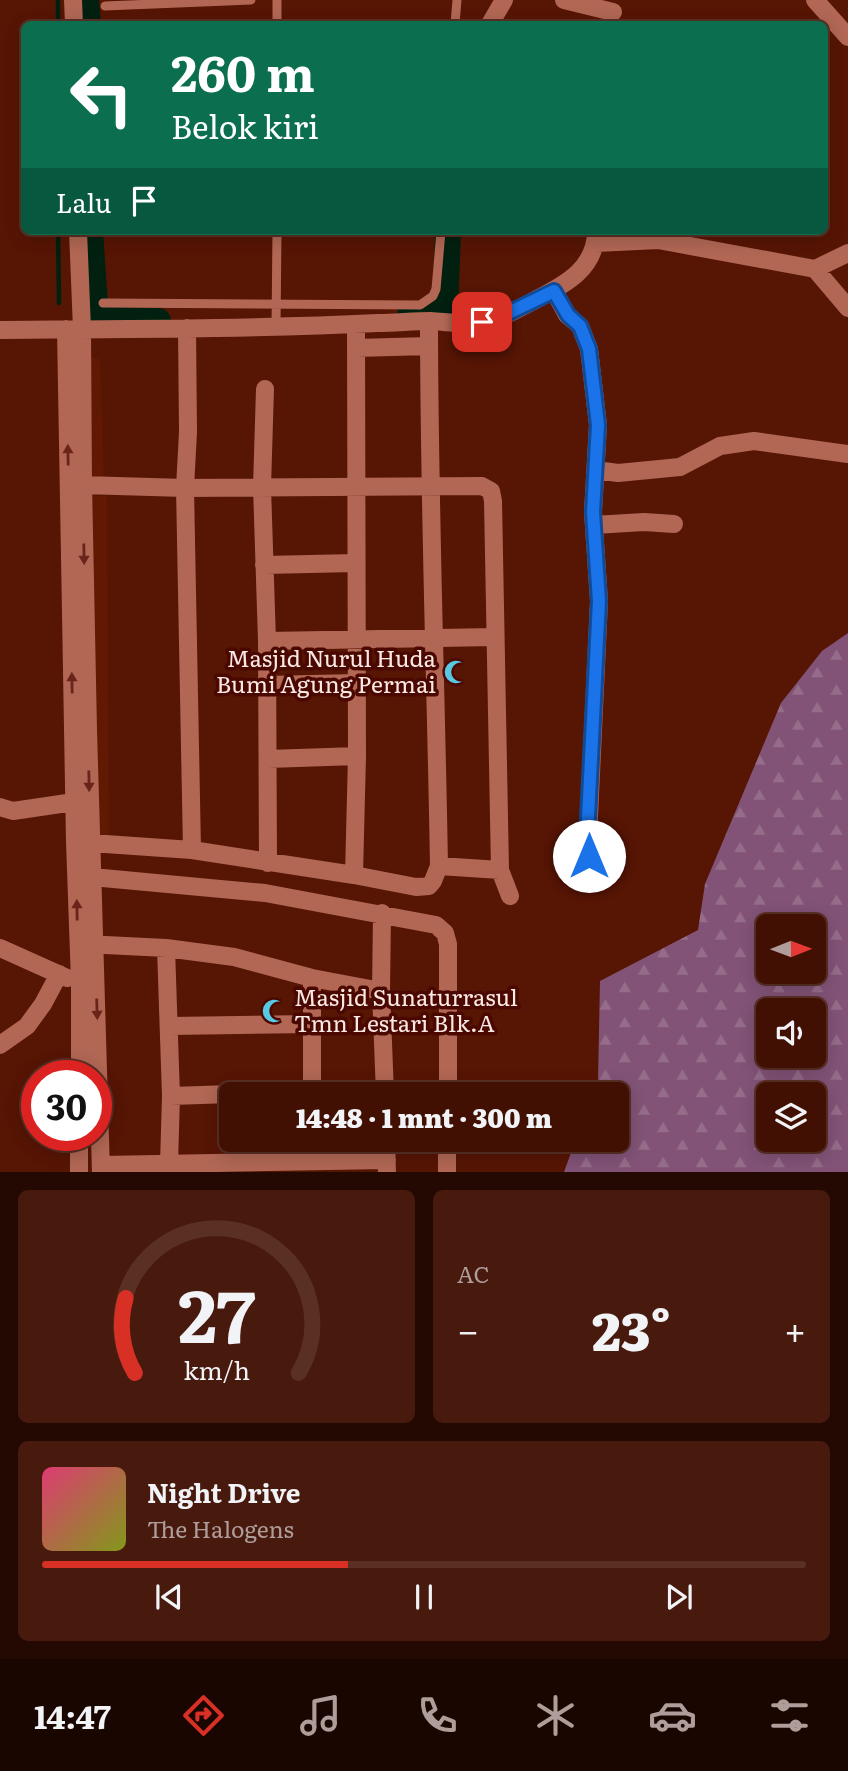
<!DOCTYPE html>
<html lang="id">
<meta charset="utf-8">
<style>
:root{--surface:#411003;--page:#48190d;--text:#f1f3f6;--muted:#ae9d9a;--line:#5a3025;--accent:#d93025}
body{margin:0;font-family:Literata,serif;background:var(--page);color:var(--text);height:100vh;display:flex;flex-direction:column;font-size:26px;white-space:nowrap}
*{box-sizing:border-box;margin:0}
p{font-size:23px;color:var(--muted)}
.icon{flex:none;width:38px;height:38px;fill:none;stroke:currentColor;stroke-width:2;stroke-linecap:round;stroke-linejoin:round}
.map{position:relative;height:1172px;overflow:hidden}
.panel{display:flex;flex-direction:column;gap:18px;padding:18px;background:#240902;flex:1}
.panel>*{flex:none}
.hud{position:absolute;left:21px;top:21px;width:807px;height:214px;border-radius:10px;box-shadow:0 4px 18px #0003,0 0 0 2px var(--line);background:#0b6e4f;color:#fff;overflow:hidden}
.needle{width:46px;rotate:89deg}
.fabs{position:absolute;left:756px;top:914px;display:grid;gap:14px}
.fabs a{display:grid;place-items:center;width:70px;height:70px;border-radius:10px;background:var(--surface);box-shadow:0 4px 18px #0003,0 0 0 2px var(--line);font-size:35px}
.speed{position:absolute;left:21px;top:1060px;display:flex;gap:14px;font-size:35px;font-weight:700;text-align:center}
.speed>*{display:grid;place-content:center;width:91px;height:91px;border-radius:50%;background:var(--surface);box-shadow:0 4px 18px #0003,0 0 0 2px var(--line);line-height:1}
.speed .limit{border:10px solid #d22;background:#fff;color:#111}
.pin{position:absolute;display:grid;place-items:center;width:60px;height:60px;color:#fff;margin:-30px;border-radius:14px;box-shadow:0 4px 10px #0006}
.me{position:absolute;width:77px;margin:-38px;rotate:0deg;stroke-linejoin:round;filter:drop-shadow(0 0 5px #0008)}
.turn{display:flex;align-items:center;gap:24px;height:147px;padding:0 35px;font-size:32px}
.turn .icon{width:91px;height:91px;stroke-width:2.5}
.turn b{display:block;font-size:49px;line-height:60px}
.then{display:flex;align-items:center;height:66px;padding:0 35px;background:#0003;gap:14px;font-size:26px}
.big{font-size:52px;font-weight:800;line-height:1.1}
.panel .card{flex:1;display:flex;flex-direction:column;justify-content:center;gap:10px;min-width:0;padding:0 24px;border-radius:10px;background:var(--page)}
.panel .dial{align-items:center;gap:0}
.dial svg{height:182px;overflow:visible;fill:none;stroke:var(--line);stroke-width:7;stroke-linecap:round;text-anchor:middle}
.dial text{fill:var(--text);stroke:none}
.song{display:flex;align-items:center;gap:21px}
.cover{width:84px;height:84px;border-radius:10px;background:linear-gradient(135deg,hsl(340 70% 55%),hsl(70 70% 35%))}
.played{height:7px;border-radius:4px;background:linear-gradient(90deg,var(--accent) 40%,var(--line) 40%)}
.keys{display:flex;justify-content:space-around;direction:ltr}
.heat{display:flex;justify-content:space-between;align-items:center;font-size:38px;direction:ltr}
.panel .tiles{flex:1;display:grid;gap:18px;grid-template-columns:1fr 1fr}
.card:last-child{grid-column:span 2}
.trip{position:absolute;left:219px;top:1082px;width:410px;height:70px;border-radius:10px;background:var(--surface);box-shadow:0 4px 18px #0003,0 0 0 2px var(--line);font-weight:800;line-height:70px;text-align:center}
.tab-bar{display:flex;height:112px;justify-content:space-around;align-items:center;background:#1a0601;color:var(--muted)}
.tab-bar .icon{width:49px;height:49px}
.tab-bar .selected{color:var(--accent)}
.tab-bar b{font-size:32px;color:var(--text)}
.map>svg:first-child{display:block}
.built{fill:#621904}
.forest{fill:url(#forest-firs);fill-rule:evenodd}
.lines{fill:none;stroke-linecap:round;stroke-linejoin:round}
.stream{stroke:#02200f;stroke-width:4.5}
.river{stroke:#02200f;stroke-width:26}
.service{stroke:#b16754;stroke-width:9}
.minor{stroke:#b16754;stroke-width:18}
.oneway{fill:#6a2419}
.route-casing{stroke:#114b97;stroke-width:18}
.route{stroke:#1a73e8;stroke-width:12}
.labels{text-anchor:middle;stroke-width:7;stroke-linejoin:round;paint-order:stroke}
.poi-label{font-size:23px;fill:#fae8e4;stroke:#4b0800;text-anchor:end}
</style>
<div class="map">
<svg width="848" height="1173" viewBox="0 0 848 1173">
<defs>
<pattern id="forest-firs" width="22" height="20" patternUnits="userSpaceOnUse" patternTransform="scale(1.75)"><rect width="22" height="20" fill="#825377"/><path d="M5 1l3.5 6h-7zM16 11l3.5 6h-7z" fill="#956c8a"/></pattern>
</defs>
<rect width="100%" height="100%" fill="#571504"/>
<!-- built -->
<path class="built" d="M84,357L100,359L104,484L87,483Z
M87,496H107L109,836L93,837Z"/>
<!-- forest -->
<path class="forest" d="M848,633V1172H564L576,1139H616V1094H593L598,1082L600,981L698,930L705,884L781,703L822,651ZM768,926H814V971H768ZM768,1010H814V1055H768ZM768,1094H814V1139H768Z"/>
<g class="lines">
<!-- stream -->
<path class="stream" d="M58,24V0
M58,231L59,303"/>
<!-- river -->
<path class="river" d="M86,0L88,24
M90,231L96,319L158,321
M410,315L445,313L448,231"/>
<!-- service -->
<path class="service" d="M105,6L251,0
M277,24V0
M455,24L457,0
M103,303L420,305L433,296L436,289L441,231
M276,327L277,231"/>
<!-- minor -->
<path class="minor" d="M73,0L74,24
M564,0L613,12
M815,0L848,37
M490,24L504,0
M78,231L82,329L83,484L88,730L101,1173
M596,243L658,240L815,269L848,253
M815,269L848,308
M554,291L567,315L580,326L589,349L598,425L593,512L599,601L588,838L590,874
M187,328L188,432L185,488L192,850
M66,329L75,842L80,982V1076
M0,330C126,329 252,329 378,323C395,323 413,321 431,321C448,322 466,325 484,322C503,318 520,308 537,299C566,284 596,268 596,231
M356,348L429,346
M265,389L262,487L267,641L268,863
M596,470L618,473L680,467L720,446L754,441L848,454
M83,485L185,488L482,486L491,491L493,501L500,870L510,896
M594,525L644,522L674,524
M264,565L355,563
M267,641L495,637
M266,685L357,683
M268,759L357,756
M0,807L13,811L74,802
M91,843L192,850L354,875L416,887L429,886L433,881L439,866C436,684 429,503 429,321
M439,866L500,870
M354,875L357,756L356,325
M92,877L265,893L436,925L445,933L448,944V1094
M382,913L381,991L385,1094
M85,944L166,948L234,957L312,978L381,991
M0,948L67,978
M166,948L171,1096L169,1164
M169,1026L311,1024
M0,1045L27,1026L43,1004L59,974
M264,1094L312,1093
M312,1094V978
M171,1096L231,1094
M313,1139L314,1161
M386,1139L387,1173
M101,1165L387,1160
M79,1173V1136
M447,1173V1139"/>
</g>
<!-- one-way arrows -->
<defs><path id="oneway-solid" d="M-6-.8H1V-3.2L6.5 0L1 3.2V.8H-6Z" transform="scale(1.75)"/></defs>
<g class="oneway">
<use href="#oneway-solid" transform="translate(68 455) rotate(-91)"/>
<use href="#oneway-solid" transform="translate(84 554) rotate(89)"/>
<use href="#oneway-solid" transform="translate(72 683) rotate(-91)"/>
<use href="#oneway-solid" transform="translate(89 781) rotate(89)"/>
<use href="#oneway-solid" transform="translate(77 910) rotate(-91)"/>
<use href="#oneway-solid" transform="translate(97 1009) rotate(88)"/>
</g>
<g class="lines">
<!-- route casing -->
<g class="route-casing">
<path id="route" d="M482,322L498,318L554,291L568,315L580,326L589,349L598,425L593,512L599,601L587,838L589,856"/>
</g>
<!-- route -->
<use href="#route" class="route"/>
</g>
<!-- icons -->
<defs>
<g id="mosque-bare" transform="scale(1.89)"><path d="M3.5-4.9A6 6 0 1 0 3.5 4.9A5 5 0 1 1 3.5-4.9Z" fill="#58c9e3" stroke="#4b0800" stroke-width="2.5" paint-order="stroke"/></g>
</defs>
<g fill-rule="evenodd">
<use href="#mosque-bare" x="456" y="672"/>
<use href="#mosque-bare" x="274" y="1011"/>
</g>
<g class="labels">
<!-- poi labels -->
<g class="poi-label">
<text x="436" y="667">Masjid Nurul Huda<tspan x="436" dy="26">Bumi Agung Permai</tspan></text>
<text x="294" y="1006" text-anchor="start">Masjid Sunaturrasul<tspan x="294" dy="26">Tmn Lestari Blk.A</tspan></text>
</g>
</g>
</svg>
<div class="fabs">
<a><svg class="needle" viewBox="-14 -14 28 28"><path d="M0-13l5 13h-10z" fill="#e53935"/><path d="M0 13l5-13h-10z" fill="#ae9d9a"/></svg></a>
<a><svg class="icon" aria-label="sound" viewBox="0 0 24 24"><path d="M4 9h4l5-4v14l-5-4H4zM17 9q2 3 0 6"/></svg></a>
<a><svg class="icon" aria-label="layers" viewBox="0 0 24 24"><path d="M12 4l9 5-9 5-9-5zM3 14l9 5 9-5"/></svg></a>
</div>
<div class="speed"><div class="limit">30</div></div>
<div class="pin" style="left:482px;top:322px;background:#d93025"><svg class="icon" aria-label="arrive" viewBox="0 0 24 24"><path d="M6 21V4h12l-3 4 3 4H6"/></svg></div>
<svg class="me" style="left:589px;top:856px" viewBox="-20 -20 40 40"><circle r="19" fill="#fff"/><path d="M0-13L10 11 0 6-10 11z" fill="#1a73e8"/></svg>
<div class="trip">14:48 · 1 mnt · 300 m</div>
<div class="hud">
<div class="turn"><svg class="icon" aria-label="left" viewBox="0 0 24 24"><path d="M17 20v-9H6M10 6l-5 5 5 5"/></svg><div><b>260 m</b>Belok kiri</div></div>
<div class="then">Lalu<svg class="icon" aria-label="arrive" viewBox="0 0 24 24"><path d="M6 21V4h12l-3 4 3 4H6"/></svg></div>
</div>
</div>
<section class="panel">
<div class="tiles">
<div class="card dial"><svg viewBox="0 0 100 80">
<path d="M14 69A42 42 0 1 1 86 69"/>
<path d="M14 69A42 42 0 0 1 10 36" stroke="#d93025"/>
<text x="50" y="56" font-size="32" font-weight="700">27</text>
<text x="50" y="72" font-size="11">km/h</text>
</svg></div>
<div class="card"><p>AC</p>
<div class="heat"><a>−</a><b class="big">23°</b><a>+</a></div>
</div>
<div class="card">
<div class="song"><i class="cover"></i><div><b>Night Drive</b><p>The Halogens</p></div></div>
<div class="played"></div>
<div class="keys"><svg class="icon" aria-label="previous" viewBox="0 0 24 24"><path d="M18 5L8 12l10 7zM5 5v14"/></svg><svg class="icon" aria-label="pause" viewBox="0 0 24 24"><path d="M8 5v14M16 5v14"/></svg><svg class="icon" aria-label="next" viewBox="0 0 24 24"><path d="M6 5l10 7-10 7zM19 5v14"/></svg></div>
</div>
</div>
</section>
<nav class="tab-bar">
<b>14:47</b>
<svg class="icon selected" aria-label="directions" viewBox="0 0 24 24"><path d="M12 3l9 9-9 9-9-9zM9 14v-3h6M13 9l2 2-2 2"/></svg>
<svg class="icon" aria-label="music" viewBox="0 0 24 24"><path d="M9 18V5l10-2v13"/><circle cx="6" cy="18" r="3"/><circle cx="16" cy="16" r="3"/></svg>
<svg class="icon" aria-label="phone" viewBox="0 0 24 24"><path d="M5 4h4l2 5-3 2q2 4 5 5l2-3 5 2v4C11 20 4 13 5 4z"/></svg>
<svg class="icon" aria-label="climate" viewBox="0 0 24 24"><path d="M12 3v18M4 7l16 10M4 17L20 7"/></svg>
<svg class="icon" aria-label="car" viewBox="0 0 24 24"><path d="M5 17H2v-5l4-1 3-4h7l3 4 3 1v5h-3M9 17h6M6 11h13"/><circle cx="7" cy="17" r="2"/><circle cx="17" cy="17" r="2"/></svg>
<svg class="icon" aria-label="filters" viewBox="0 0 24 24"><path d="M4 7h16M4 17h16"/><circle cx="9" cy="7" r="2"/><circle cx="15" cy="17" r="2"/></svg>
</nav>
